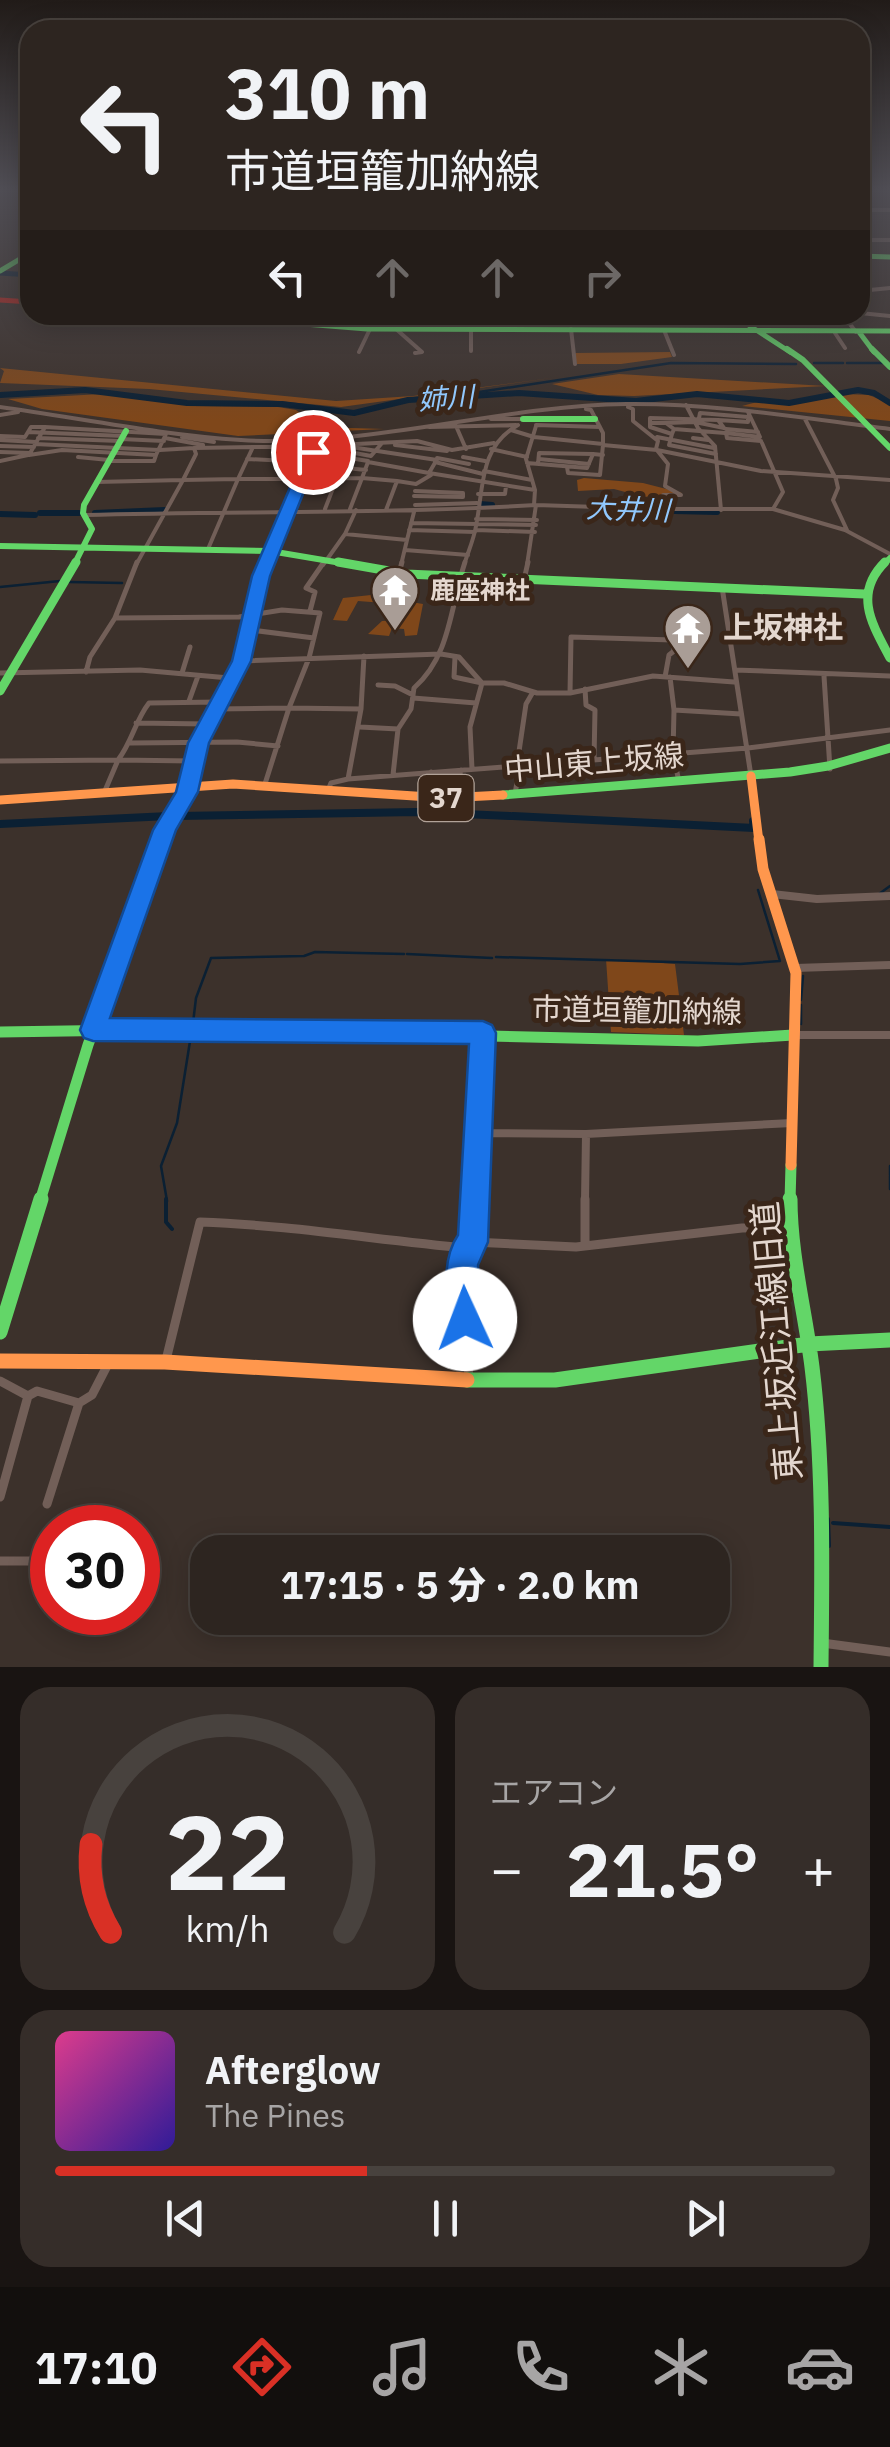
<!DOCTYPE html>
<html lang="ja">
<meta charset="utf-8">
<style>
:root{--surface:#2d2520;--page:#352d29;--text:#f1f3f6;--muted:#a7a5a5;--line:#48423e;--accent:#d93025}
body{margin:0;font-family:"IBM Plex Sans","Noto Sans JP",sans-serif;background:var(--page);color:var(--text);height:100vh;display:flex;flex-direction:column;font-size:38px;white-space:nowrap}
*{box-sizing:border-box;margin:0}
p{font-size:32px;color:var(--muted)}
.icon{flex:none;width:55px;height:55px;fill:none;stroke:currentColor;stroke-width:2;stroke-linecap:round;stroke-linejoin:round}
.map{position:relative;height:1667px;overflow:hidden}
.side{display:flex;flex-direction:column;gap:20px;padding:20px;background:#191412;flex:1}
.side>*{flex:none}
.guide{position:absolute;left:20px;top:20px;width:850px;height:305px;border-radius:30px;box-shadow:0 5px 25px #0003,0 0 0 2px var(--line);background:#2d2520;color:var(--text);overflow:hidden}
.speed{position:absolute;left:30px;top:1505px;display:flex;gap:20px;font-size:50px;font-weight:700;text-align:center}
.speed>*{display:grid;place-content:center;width:130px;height:130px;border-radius:50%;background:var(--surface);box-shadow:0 5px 25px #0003,0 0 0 2px var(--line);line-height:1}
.speed .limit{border:15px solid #d22;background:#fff;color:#111}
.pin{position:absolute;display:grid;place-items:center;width:85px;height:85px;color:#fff;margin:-42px;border:5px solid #fff;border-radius:50%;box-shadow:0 2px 10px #0007}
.me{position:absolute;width:110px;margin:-55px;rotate:358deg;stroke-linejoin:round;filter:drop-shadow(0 0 8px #0008)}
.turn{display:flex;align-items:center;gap:35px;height:210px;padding:0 40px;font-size:45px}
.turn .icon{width:130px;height:130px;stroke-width:2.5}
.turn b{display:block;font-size:70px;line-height:85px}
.lanes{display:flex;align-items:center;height:95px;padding:0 40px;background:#0003;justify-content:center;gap:50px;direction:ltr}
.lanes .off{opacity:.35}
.big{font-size:75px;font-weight:800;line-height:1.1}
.side .card{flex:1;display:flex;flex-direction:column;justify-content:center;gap:15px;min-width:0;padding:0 35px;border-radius:30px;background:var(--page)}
.side .dial{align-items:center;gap:0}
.dial svg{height:260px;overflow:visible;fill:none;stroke:var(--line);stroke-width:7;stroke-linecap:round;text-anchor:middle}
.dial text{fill:var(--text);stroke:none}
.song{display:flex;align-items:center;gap:30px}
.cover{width:120px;height:120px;border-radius:15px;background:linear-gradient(135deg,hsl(330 70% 55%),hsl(250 70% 35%))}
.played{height:10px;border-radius:5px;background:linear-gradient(90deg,var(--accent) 40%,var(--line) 40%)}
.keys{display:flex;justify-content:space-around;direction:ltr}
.heat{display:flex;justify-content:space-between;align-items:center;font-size:55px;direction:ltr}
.side .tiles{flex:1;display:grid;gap:20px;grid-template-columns:1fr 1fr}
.card:last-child{grid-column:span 2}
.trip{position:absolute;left:190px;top:1535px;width:540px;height:100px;border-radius:30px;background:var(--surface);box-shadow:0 5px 25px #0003,0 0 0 2px var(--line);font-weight:800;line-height:100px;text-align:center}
.tabs{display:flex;height:160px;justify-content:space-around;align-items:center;background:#120f0d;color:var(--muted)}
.tabs .icon{width:70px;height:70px}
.tabs .selected{color:var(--accent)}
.tabs b{font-size:45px;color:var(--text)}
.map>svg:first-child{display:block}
.green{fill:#7f471a}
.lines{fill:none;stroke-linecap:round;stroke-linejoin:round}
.stream-far1{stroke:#0b2033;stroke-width:2.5}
.stream{stroke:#0b2033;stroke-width:4}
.river-far2{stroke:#0b2033;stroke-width:5}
.river-far1{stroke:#0b2033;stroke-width:6}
.river{stroke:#0b2033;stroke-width:8}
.street-far3{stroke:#725f58;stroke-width:4}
.street-far2{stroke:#725f58;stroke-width:5}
.street-far1{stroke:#725f58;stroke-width:8}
.street{stroke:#725f58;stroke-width:9}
.fast-far4{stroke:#63d668;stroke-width:5}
.fast-far3{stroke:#63d668;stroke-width:6}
.fast-far2{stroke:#63d668;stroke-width:9}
.fast-far1{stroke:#63d668;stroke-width:11}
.fast{stroke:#63d668;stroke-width:15}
.slow-far2{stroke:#ff974d;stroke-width:9}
.slow-far1{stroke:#ff974d;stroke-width:11}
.slow{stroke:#ff974d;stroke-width:15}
.jam{stroke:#b3261e;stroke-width:5}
.route{fill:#1a73e8;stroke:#114b97;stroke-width:2.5}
.labels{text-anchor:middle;stroke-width:10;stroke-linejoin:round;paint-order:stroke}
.far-poi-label{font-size:25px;font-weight:bold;fill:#e4d7cf;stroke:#3a2619;text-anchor:start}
.far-water-label{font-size:28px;font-style:italic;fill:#91c8fd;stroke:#3a2619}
.shield{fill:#3a2619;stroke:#b1a298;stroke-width:2.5}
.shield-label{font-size:28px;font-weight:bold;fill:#e4d7cf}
.poi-label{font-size:30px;font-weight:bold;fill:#e4d7cf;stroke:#3a2619;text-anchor:start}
.street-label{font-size:30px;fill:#e4d7cf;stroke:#3a2619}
.near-street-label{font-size:35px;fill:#e4d7cf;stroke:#3a2619}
</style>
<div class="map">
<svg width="890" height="1667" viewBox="0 0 890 1667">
<rect width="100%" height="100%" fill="#3c312b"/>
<!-- green -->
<path class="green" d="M670,352L672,357L621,364H577L574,353Z
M0,368L336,401L413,396L559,377L341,407L149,389L0,383L4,371Z
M619,374L826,386L634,396L598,395L552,384Z
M102,394L193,406L278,407L296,410L319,427L384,429L238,436L42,409L8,399Z
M845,394L869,395L890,404V421L742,406L757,402L797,404Z
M584,478L643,483L682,493L644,497L614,489L578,491L577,480Z
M371,595L423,604L417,635L405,636L404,629L392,628L389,636L368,634L382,621L401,620L405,611L397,604L358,601L347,621L333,620L343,598Z
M606,959L675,964L684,1035L611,1032Z"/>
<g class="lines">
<!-- stream-far1 -->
<path class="stream-far1" d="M814,363H843
M847,363H884
M466,394L671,363L796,364
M69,582L122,583
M0,587L60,581
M879,894L890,886
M407,954L492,958
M496,957L740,964L780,961L758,890
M801,1000L803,976
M801,1005V1024
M193,1023L196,998L211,958L304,956L315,952L404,954
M890,1166V1175
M890,1176V1189
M167,1201L161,1166L177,1123L191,1035"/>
<!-- stream -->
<path class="stream" d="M166,1199V1222L172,1229
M828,1519L829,1546
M833,1523L890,1527"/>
<!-- river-far2 -->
<path class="river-far2" d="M0,273L30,275
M314,315L404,320"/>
<!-- river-far1 -->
<path class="river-far1" d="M0,395L85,390L187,403L282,404L354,413L408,400L519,393L636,401L697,394L789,403L858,390L874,393L890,403
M480,504L492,505
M675,511L717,512
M40,513H79
M95,513L165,510
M0,514L35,515"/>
<!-- river -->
<path class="river" d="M177,816L417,812L510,816
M513,816L754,828L753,821
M0,824L169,816"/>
<!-- street-far3 -->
<path class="street-far3" d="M860,210H890
M860,240H890
M860,291L890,288
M860,313L890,316
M378,315L381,329
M411,315L408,320L414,329
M436,315L440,329
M473,315L474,328
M521,315L522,328
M843,315L856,332
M316,325L317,315
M471,328V351
M396,329L422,352L415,353
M571,329L575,364
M664,330L674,355
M835,333L845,348
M359,352L370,329
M686,405L698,428L715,446L721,510
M0,407C79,418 161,435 241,440C369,448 497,406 626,404C714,403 802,418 890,429
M586,409L591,410L603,433V444
M0,415L18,412
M699,418L700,413L748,417V422L718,420
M491,419H523
M805,419L836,479L838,488L833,500L847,530
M650,423H666
M650,423V427L672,434L674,429L666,423
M650,423V418L718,420L724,428L695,422L666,423
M536,425L600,427
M456,426L466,449
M45,427L166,434L156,455L62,450L29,455Z
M429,427L516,425
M674,429L725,433
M726,429L758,432
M511,430L534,437L603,444
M28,432L123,436
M726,433L760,437L748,412
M726,433L727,438L761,441
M672,434L669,445L716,454
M0,436L25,437L31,427H45
M182,437L214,442
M657,437L714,448
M38,438L120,441
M165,438L203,445
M693,438L708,440
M121,439L164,441
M0,440L36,442
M762,443L783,492L773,509
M35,444L159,450
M395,445L447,451
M0,446L34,447
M296,447L417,441L452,450L494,443
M351,447L437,460
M328,448L371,456L382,443
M491,449L527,457
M160,450L194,448
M0,452L30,453
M312,452L368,461
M313,452L298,479L362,478L368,462L429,473L436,461
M78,457L109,460
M463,457L485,461
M437,458L469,464
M247,459L307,462
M539,459L589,464
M0,461L28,455
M109,461H154L156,455
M435,462L483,474
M527,463L587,468L593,454L603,455
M306,464L366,470
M538,464L539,453L593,454
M567,467L568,473L600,475L603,445L657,450L761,471L890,480
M484,471L532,480
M429,473L535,490
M96,482L183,480L136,565
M478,494H505L506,486
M414,496L463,497V493L415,491
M415,505L477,503
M534,505L535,490L526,459L536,426
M325,509L337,478
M350,509L362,478L397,481
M660,509H773L845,530L890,554
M356,510L345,534L407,540L414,512
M386,510L397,481L416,484L431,475
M85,515C235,511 386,514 536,505
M476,519L537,520
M411,523L536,525
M409,530L475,532
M476,530L535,532
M208,549L238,479L183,480L196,454L194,448L253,447
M405,550L468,555
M267,565L298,479H238L253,447H298
M323,565L345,534
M401,565L407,540
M464,565C468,552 474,539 476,526C484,486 479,447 518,425
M527,565L536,505L660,509L663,495H681L665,486L668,464L656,449L658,441L633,421V409L628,407"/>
<!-- street-far2 -->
<path class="street-far2" d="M137,562L115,618L239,617L282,610L320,613L309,658L289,708L215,709
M399,573L402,562
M524,580L528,562
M722,587L751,776
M310,611L315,592L306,588L324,562
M251,630L314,638
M455,657L454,677L482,683L470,727L472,769
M242,661L441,654L459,657L482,683H504L537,693H570L653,676L734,682
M735,670L890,676
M86,672L90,657L115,618
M0,673L140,670L229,678
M182,673L190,647
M824,676L830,769
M670,677L674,710L741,714
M378,685L395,686L413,695
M585,689L586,705L595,710L594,760
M570,693L571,637L673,640L674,651L669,655L665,677
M413,698L476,703
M189,701L198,676
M674,710L673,753L679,782
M136,723L207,724
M360,727L398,729
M131,743L237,742L278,746
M0,761L118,760L104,793
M193,761L118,760C132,742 135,721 149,703L218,702
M517,765L526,704L533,692
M393,775L398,729L411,709L414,688C451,655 450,607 465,562
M348,779L361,709
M187,787L199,743L242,661L267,562
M264,787L289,708L361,709L364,656
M329,788L331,783L348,779L748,748L890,730
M515,794L520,765
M424,795L431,772
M453,802L461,770"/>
<!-- street-far1 -->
<path class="street-far1" d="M772,894L817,899L890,896
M795,968L890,965
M793,1035H890
M479,1133L586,1134L792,1123
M474,1201L483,1033
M585,1201L586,1134"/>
<!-- street -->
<path class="street" d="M474,1199L472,1242L576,1247L742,1228L790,1227
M585,1246V1199
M466,1248L463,1265L469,1380
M166,1360L200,1222C289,1225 377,1240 466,1248L472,1242
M0,1381L28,1396L0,1497
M28,1396L37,1391L79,1403L92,1395L108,1364
M47,1504L79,1403
M0,1561H44
M822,1643L890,1652"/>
<!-- fast-far4 -->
<path class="fast-far4" d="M860,256L890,257
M0,271L30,253
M189,315L367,329L890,331
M733,315L790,352
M859,332L874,352"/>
<!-- fast-far3 -->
<path class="fast-far3" d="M787,349L803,360L890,448
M872,349L890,367
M523,419H595
M0,546L270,551L353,565
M74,565L92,529L83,513L84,505L126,431
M883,565L890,558"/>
<!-- fast-far2 -->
<path class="fast-far2" d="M338,562L406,574L864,594
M885,562C853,594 872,624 890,658
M0,691L76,562
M503,795L790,772L828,766L890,748
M161,842L187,787"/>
<!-- fast-far1 -->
<path class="fast-far1" d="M0,1032L197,1029L698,1041L793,1035
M40,1201L88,1045L162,839
M790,1201L791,1165"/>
<!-- fast -->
<path class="fast" d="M790,1199C790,1255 805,1311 812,1367C824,1466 822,1567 821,1667
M0,1332L41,1199
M467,1380H555L809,1344L890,1340"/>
<!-- slow-far2 -->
<path class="slow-far2" d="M751,776L759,842
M0,800L233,784L445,798L503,795"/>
<!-- slow-far1 -->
<path class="slow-far1" d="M759,839L763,869L796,973L791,1165"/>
<!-- slow -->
<path class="slow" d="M0,1361L165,1362L467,1380"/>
<!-- jam -->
<path class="jam" d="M0,300L30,302"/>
</g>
<!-- sky -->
<linearGradient id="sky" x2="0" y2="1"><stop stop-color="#211b18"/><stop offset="0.45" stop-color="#504e55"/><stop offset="1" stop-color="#504e55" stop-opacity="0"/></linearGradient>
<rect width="890" height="420" fill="url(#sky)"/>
<!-- route -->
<path class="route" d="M307,448L320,452L270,576L251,661L209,743L198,792L176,830L110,1018L483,1021L492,1025L496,1033L488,1242L478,1265L481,1319L477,1330L465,1335L454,1330C443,1305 442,1258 458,1235L469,1044L93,1041L84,1038L80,1030L153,830L176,792L188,743L232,661L252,576Z"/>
<!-- icons -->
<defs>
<g id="temple-pin" transform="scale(2.5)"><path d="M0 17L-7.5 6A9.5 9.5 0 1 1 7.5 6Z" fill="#a99d96" stroke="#3a2619"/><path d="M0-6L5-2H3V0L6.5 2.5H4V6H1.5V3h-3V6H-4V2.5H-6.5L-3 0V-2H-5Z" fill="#fff"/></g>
</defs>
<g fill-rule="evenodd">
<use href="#temple-pin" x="395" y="590"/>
<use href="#temple-pin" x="688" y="628"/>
</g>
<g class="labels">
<!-- far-poi labels -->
<g class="far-poi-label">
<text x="430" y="599">鹿座神社</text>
</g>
<!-- far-water labels -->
<g class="far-water-label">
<text transform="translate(446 398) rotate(-4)" y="10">姉川</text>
<text transform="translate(628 509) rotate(2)" y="10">大井川</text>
</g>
<!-- shield labels -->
<rect class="shield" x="418.5" y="775" width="55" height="46" rx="8"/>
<g class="shield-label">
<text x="446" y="808">37</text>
</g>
<!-- poi labels -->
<g class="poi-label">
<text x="723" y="638">上坂神社</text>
</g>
<!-- street labels -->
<g class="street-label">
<text transform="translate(594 763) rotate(-5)" y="10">中山東上坂線</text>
<text transform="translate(637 1011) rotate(1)" y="10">市道垣籠加納線</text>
</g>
<!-- near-street labels -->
<g class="near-street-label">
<text transform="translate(777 1341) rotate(-95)" y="12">東上坂近江線旧道</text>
</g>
</g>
</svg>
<div class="speed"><div class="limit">30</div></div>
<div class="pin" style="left:313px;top:452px;background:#d93025"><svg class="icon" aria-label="arrive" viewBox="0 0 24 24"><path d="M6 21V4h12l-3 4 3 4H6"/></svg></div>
<svg class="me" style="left:465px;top:1319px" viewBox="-20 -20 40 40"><circle r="19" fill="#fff"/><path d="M0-13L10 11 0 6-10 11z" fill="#1a73e8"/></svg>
<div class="trip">17:15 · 5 分 · 2.0 km</div>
<div class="guide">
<div class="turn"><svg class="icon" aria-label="left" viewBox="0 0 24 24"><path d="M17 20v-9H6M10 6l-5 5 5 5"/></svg><div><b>310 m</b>市道垣籠加納線</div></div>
<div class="lanes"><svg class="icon" aria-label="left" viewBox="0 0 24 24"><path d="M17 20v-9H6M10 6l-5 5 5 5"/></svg><svg class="icon off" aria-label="ahead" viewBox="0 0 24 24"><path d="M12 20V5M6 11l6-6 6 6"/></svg><svg class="icon off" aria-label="ahead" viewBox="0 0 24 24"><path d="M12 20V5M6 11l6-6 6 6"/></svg><svg class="icon off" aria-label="right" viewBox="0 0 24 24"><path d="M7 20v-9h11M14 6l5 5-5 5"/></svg></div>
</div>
</div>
<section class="side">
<div class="tiles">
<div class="card dial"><svg viewBox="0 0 100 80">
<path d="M14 69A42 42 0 1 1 86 69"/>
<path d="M14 69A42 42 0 0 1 8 42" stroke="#d93025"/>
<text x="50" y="56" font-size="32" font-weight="700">22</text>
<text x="50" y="72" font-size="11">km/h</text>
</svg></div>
<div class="card"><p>エアコン</p>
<div class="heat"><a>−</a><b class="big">21.5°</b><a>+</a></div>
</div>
<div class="card">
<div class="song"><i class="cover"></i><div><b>Afterglow</b><p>The Pines</p></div></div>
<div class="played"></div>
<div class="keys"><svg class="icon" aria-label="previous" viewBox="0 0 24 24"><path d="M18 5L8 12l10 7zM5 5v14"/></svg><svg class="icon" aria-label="pause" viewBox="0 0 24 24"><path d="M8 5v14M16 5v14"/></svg><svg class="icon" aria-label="next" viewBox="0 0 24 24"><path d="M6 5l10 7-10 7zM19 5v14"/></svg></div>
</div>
</div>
</section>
<nav class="tabs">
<b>17:10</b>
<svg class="icon selected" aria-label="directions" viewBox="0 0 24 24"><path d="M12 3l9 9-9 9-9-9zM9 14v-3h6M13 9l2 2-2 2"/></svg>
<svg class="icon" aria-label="music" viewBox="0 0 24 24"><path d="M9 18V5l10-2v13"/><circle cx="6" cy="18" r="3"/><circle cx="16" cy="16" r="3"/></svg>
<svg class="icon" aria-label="phone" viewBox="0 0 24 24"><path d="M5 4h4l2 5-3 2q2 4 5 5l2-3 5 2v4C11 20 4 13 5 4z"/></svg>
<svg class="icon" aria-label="climate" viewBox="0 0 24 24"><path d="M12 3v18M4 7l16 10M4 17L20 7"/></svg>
<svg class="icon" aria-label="car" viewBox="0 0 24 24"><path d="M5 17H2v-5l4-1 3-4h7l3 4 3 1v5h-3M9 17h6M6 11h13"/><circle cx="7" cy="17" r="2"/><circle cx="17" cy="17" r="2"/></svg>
</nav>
